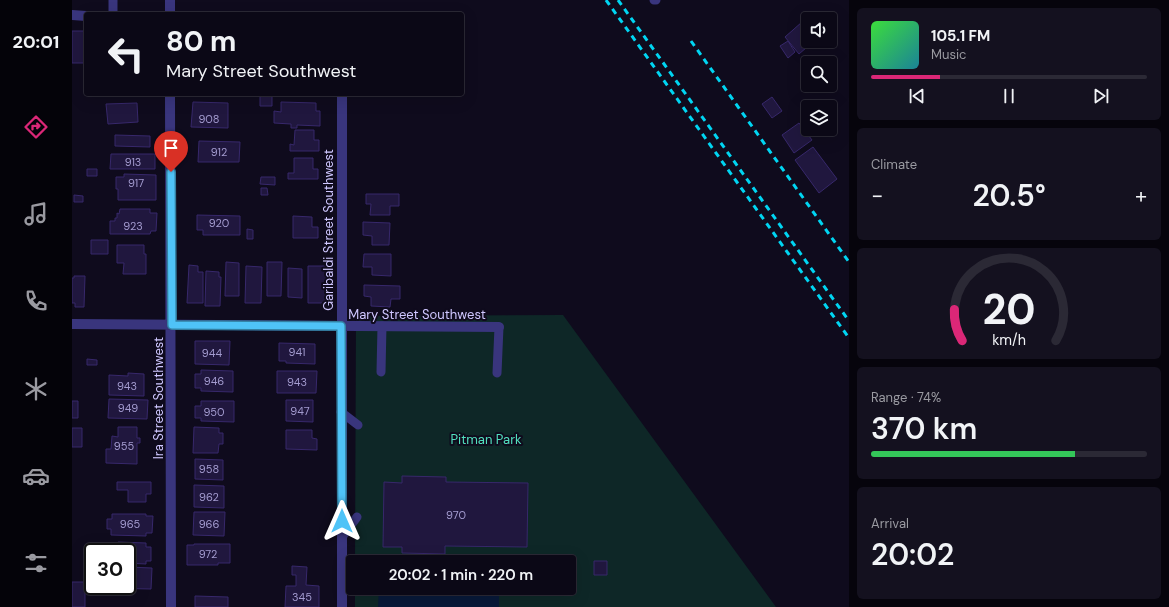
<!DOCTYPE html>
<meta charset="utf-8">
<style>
:root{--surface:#0b0816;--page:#14111f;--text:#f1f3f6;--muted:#9a9aa1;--line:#2b2935;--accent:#db2777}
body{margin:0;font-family:"DM Sans",sans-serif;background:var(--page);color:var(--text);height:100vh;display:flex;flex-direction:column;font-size:15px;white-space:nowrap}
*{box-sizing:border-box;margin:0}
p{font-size:13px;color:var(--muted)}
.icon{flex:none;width:22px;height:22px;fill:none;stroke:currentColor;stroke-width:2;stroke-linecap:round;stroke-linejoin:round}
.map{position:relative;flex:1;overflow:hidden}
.details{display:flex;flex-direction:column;gap:8px;padding:8px;background:#06040c;width:320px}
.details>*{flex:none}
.guide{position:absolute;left:12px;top:12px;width:380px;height:84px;border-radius:4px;box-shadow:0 4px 16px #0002,0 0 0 1px var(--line);background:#0b0816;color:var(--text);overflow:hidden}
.tools{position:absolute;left:729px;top:12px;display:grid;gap:8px}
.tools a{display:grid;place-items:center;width:36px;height:36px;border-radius:4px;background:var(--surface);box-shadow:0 4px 16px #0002,0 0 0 1px var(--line);font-size:20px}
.speed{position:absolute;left:12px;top:543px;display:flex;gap:8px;font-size:20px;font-weight:700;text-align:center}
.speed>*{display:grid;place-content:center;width:52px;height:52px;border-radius:50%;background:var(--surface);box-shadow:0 4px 16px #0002,0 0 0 1px var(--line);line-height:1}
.speed .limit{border:2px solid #111;border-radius:6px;background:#fff;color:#111}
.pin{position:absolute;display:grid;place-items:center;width:34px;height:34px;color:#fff;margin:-41px -17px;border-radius:50% 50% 50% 0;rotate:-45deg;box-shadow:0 0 4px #0007}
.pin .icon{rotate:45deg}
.me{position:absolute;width:44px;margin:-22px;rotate:0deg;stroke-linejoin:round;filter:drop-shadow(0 0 3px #0008)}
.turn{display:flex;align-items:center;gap:14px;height:84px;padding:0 16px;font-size:18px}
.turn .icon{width:52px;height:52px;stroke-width:2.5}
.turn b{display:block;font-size:28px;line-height:34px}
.big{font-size:30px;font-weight:600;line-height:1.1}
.details .card{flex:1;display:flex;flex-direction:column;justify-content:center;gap:6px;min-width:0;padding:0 14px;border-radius:6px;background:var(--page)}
.details .dial{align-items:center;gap:0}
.dial svg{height:104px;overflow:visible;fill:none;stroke:var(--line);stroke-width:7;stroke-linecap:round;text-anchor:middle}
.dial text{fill:var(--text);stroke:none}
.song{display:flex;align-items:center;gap:12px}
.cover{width:48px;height:48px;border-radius:6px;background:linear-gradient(135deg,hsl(120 70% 55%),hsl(190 70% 35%))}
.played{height:4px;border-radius:2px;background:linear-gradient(90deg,var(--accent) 25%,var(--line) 25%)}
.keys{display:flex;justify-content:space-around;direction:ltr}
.heat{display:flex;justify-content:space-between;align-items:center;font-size:22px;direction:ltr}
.charge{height:6px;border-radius:3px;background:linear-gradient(90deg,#34c759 74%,var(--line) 0)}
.trip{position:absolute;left:274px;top:555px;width:230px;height:40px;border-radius:4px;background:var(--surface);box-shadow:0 4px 16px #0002,0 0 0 1px var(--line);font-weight:600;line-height:40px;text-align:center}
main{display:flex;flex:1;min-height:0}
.tabs{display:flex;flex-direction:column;width:72px;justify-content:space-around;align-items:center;background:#040309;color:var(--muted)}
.tabs .icon{width:28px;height:28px}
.tabs .selected{color:var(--accent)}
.tabs b{font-size:18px;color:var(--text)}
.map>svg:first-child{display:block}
.green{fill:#0e2727}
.water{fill:#081939}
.building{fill:#20173e;stroke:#37286b}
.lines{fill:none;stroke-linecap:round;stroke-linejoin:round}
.lane{stroke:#39357d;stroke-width:9}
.street{stroke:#39357d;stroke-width:10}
.rail{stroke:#00d5f2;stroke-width:3;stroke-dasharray:6 5;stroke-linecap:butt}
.route-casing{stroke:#337fa1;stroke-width:10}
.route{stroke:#4fc3f7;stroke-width:7}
.labels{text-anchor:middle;stroke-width:4;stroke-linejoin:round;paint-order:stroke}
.number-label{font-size:11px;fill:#a39bcf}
.street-label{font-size:13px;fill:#cfc7ff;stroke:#0f0b1d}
.park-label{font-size:13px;fill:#52e0bf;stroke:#0f0b1d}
</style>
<main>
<nav class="tabs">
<b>20:01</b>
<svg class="icon selected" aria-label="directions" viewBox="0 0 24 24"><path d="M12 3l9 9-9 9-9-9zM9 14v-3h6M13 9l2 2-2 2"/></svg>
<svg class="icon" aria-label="music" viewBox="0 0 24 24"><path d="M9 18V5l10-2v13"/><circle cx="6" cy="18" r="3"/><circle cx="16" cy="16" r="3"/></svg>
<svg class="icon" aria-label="phone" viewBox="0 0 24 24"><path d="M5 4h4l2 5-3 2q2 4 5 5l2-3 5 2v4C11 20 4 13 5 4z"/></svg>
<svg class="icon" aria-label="climate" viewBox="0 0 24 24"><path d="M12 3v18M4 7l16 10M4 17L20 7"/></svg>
<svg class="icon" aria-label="car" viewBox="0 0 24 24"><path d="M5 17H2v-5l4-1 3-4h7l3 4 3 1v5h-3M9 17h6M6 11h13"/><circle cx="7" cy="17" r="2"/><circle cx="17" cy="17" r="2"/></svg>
<svg class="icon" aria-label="filters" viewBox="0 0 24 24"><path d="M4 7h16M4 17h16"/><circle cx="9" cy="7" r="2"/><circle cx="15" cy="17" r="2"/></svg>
</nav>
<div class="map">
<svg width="777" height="607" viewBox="0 0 777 607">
<rect width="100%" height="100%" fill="#0f0b1d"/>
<!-- green -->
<path class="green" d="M491,315L704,607H283V588H497V562H283L284,316Z"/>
<!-- water -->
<path class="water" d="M307,588H427V607H306Z"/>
<!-- building -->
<path class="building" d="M730,22L736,28V41H742L727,54L713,37Z
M0,31H14V63H0Z
M716,41L723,52L716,58L708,46Z
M188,96H200V106H188Z
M700,97L710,111L700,118L690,104Z
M121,102L156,103V128L119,127Z
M209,102L244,103V111H248V126L225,125V128H219V124L202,123V111L209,112Z
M65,103L66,122L36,124L34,104Z
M727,123L740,140L722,153L710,135Z
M223,130H242V140H247V151H218V144L222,145Z
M43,135L78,136V147L43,146Z
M127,141L168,142L167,162H126Z
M741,147L765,179L747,193L723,160Z
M39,154H83V169H38Z
M222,158H241V169H246V179H216V173H222Z
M15,169H25V176H15Z
M52,174L84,175V200H46V189H44V177H52Z
M189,177H203V185L188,184Z
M189,188H195L196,195H189Z
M294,194H327V206H318V215H298L299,204H294Z
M2,195L11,196V202H2Z
M48,209H78V213H85L84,231H79L78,234H38V221H43V218H45V213L47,214Z
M125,215L168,216V235H131V230H125Z
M221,216L240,217V227H246V238H221Z
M291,222L318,223L317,245H300V236L291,235Z
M175,229L181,230V239H175Z
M19,240H36V254H19Z
M45,245H72V254H74V274H51L52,263H45Z
M292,254H319V276L300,275V267H291Z
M154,262L167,263V296H153Z
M195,262H210L209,296H195Z
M117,265L126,266V272H131V303H115Z
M174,266L190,267L189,303H173Z
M236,266H254L253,303H236Z
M216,268L230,269V298L216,297Z
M134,271L147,272V277H149L148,306H133Z
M2,276H13L12,307H3V303H0V278H2Z
M292,285L328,286V299H319L318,307L299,306V297L292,296Z
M123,341H158L157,365L123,364Z
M207,343L243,344V364L214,363V361H207Z
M15,359L25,360V365H15Z
M129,370L161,371V392L129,391V388H123V374H129Z
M205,371H245L244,393H205Z
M56,373L72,374V396L37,395V375L56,376Z
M37,399L76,400L75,419L36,418Z
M214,400H241V422L214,421Z
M0,401H6V418H0Z
M129,401H162V422L129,421V418H123V406H129Z
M46,427H65V438H68V443H65V464L34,463V449H39L40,436L46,437Z
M122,427L147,428V433H151V444H147L146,453H121Z
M0,428H10V447H0Z
M214,430H240V438L245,439V450L214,449Z
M123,459L151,460V480L123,479Z
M330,476L374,477V482L456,483L455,547L373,546V554L330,553V547H311L312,482L330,483Z
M45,482H79V494H74V502H56V490H45Z
M122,485L152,486V508L122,507Z
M122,512H153L152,536L121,535Z
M40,514H74V516H81L80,533H74V536L39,535V529H35V519H40Z
M46,542L74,543V547H79V561H74V564L55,563V552H46Z
M122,544H158V563H146V565H115V545H122Z
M522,561H535V575H522Z
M220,566L235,567L234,585L247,586V607H213L214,586H224V575H220Z
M55,567L80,568L79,589L32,588V586H55Z
M0,582H13V607H0Z
M123,596L156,597V607H123Z"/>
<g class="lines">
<!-- lane -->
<path class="lane" d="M41,0V14
M582,0H584
M309,372L310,326
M425,373L427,327
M269,412L286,425
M270,537L285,517"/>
<!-- street -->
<path class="street" d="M98,0V14
M0,15L14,16
M98,94L99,607
M0,324L427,327
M270,607V94"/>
<!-- rail -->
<path class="rail" d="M534,0L777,338
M546,0L777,321
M619,41L777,262"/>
</g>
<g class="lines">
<!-- route casing -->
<g class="route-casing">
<path id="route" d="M99,172L100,325L269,326L270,521"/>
</g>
<!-- route -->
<use href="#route" class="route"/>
</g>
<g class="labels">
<!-- number labels -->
<g class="number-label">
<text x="137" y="123">908</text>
<text x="147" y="156">912</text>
<text x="61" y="166">913</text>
<text x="64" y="187">917</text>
<text x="147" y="227">920</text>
<text x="61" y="230">923</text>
<text x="225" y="356">941</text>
<text x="140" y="357">944</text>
<text x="142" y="385">946</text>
<text x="225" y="386">943</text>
<text x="55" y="390">943</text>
<text x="56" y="412">949</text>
<text x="228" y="415">947</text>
<text x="142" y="416">950</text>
<text x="52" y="450">955</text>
<text x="137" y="473">958</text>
<text x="137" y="501">962</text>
<text x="384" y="519">970</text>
<text x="58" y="528">965</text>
<text x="137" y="528">966</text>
<text x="136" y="558">972</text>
<text x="230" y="601">345</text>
</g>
<!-- street labels -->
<g class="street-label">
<text transform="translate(256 230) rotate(-90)" y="5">Garibaldi Street Southwest</text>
<text x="345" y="319">Mary Street Southwest</text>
<text transform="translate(86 398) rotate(-90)" y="5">Ira Street Southwest</text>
</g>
<!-- park labels -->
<g class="park-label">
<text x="414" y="444">Pitman Park</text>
</g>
</g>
</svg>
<div class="tools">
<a><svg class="icon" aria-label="sound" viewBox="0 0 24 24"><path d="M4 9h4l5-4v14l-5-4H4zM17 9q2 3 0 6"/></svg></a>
<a><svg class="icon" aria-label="search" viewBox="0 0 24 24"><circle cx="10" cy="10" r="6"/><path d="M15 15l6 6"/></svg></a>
<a><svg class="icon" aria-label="layers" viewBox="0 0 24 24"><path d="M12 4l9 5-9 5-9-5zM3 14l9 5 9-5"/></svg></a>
</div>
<div class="speed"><div class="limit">30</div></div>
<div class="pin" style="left:99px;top:172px;background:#d93025"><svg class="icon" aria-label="arrive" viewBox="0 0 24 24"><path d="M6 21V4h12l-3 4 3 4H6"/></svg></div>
<svg class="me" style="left:270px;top:521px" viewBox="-20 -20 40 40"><path d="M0-17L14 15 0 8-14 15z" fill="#4fc3f7" stroke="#fff" stroke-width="4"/></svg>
<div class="trip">20:02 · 1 min · 220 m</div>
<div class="guide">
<div class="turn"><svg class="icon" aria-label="left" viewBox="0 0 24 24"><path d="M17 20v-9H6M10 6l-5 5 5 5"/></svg><div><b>80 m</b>Mary Street Southwest</div></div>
</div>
</div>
<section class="details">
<div class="card">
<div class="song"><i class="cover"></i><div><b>105.1 FM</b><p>Music</p></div></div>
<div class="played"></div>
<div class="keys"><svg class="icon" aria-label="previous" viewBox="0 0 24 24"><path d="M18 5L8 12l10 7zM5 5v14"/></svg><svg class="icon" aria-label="pause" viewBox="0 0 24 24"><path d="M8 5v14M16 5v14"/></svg><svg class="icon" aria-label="next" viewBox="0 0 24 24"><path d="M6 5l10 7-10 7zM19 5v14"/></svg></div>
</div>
<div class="card"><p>Climate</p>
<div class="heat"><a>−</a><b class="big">20.5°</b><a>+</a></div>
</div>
<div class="card dial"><svg viewBox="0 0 100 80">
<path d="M14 69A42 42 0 1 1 86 69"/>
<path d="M14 69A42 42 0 0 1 8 45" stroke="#db2777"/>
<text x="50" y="56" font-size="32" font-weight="700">20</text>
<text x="50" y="72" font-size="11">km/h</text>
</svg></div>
<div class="card"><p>Range · 74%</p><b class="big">370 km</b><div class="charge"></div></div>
<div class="card"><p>Arrival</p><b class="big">20:02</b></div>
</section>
</main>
